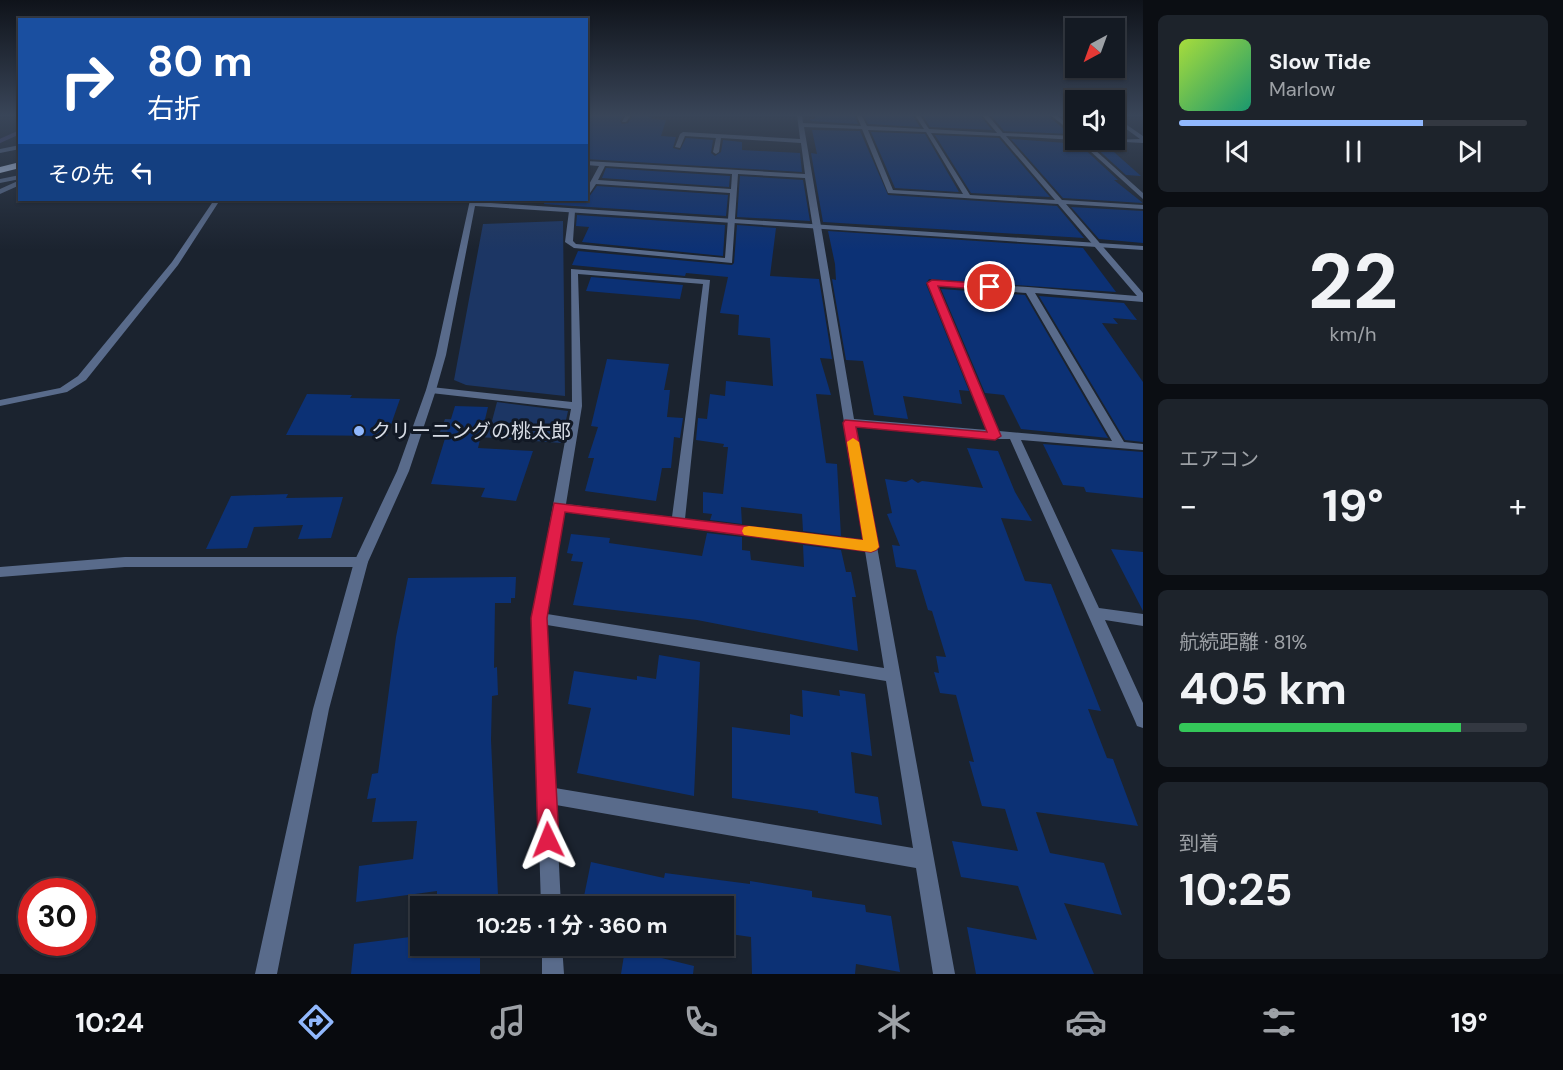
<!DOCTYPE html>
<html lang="ja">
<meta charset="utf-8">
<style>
:root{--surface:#141a23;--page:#1d232b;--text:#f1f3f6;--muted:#9da1a6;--line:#333841;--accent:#91b8fd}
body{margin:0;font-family:"DM Sans","Noto Sans JP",sans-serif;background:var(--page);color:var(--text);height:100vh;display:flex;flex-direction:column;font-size:22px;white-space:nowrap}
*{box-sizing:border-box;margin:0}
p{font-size:20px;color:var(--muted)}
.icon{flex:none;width:33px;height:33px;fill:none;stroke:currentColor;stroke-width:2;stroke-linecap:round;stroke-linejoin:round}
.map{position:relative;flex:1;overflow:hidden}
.sheet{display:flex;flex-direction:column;gap:15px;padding:15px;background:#0b0e13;width:420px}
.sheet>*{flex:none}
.banner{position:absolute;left:18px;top:18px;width:570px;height:183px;border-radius:0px;box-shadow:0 2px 4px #0004,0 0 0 2px var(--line);background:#1a4fa0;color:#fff;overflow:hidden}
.needle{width:39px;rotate:221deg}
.controls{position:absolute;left:1065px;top:18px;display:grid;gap:12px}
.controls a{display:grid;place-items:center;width:60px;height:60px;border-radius:0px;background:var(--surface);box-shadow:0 2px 4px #0004,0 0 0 2px var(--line);font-size:30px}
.speed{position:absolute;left:18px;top:878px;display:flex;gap:12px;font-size:30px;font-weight:700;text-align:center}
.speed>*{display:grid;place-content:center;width:78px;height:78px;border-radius:50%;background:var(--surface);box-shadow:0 2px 4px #0004,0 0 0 2px var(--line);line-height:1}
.speed .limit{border:9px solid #d22;background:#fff;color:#111}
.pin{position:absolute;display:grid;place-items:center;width:51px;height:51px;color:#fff;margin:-26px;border:3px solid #fff;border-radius:50%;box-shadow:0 2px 6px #0007}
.me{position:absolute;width:66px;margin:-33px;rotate:358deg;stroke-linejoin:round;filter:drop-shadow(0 0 4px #0008)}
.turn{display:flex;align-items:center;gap:21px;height:126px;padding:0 30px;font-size:27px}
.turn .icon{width:78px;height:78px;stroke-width:2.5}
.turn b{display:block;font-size:42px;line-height:51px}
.then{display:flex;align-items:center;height:57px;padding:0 30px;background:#0003;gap:12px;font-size:22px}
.big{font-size:45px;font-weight:700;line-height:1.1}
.sheet .widget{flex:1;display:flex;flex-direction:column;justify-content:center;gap:9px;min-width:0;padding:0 21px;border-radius:9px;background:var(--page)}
.sheet .dial{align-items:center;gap:0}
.dial b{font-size:78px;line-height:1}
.song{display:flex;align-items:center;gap:18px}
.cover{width:72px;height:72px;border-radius:9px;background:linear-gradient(135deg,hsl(80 70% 55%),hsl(160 70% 35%))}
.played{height:6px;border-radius:3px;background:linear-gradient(90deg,var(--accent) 70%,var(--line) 70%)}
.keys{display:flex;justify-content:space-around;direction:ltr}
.heat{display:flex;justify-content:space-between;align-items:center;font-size:33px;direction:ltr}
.charge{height:9px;border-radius:4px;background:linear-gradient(90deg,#34c759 81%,var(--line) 0)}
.trip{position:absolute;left:410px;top:896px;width:324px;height:60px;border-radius:0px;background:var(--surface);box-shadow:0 2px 4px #0004,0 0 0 2px var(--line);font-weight:700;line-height:60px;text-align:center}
.tab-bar{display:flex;height:96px;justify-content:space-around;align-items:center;background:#080a0e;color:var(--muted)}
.tab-bar .icon{width:42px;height:42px}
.tab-bar .selected{color:var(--accent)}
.tab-bar b{font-size:27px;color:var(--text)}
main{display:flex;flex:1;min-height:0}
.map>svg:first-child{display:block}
.green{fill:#1c3664}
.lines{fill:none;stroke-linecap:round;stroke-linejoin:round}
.stream{stroke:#404275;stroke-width:4}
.building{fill:#0c3175}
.minor{fill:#596b8b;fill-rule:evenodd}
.tertiary{fill:#596b8b;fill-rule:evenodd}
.motorway{fill:#bfd2f3;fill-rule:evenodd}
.route{fill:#e11d48;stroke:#92132f;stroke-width:1.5}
.slow{fill:#f59e0b}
.poi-dot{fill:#91b8fd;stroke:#121925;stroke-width:2}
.labels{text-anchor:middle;stroke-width:6;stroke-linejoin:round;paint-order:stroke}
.poi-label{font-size:20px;fill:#d6dbe4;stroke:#121925;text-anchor:start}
</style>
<main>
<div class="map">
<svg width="1143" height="974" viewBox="0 0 1143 974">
<rect width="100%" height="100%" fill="#1b232f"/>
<!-- green -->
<path class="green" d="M563,221L565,396L466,385L454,380L483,224Z
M497,402L568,411L561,443L439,434L445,419L492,421Z"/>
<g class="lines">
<!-- stream -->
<path class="stream" d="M0,141L20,132"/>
</g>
<!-- building -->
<path class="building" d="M586,114H624L620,121L622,124L628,123L634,114H649L648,117H652L651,119L666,120L661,136L676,137L673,148L680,150L686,138L713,140L711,153L715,156L721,152L723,140L742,142V150L800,153L802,172L586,159Z
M815,114H854L858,124L811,121L810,119H815Z
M863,114H912L920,127L868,124Z
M922,114H979L992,130L930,127Z
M990,114L1048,116L1070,134L1004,131Z
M812,130L860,131L888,195L1057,206L1084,238L823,222L811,153L817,154Z
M871,132L925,134L959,192L895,188Z
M935,135L999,138L1050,197L971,193Z
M1011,139L1079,144L1118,180H1114L1143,203L1063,198Z
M1092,144L1106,145L1141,176L1126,175Z
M606,168L730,176L729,187L602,178Z
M740,176L803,180L810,221L737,217Z
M597,186L728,195L726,216L544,204L545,200L586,201Z
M1071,207L1143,211V243L1099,239Z
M577,215L725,225L723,256L582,242L589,227L576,226Z
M737,225L776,228L770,276L819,279L832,359L820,358L831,395L816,394L826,463L837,464L841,536L803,531L802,514L741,507L742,524L710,520L712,514L703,513V492L723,494L728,447H723L724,444L696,440L698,418L707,419L710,394L725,396L726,381L773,386L770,338L738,335L739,315L720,313L728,277L686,273L685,276L572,265L578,251L732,265L734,263Z
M828,231L1083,248L1116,292L929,279L926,284L969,391L959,390L962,404L903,396L908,419L874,415L863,361L846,360L832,279L836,280L835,264Z
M591,277L683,285L680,299L586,291Z
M941,289L1025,295L1108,438L1021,429L1004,395L985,393Z
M1039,296L1124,303L1137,320L1113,318L1118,324L1102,323L1143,382V442L1125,440Z
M607,359L669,364L664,390H670L667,417L683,418L680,438L674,437L671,468H662L656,501L585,491L594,458H588L598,427L591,426Z
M307,394L352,395L350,398L400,399L387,436L286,435Z
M455,406L488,407L478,448L533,451L516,501L481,497L485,488L431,484Z
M1043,444L1143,452V498L1086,492L1084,487L1063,485Z
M967,448L998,451L1015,492L1032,521L1001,518L1025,581L1051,584L1101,711L1088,709L1107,758L1113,759L1138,826L1036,812L1050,853L1104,863L1122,915L1064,903L1094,974H976L967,927L1037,940L1018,886L961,877L952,841L1018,851L1005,809L982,806L969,761L974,762L956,695L940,693L934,672L939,673L936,656L946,657L932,611L928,610L916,570L896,567L892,545L900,546L887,514L892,513L885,479L906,482L912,479L918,483L922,481L983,488Z
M288,494L286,498L343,497L331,538L298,539L303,525L254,527L247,548L206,549L231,496Z
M707,533L742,537V550L750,551L751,560L804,567L803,545L841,550L846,572H851L856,597H852L858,651L697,620L573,605L583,562L571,561L573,554L567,553L571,534L610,538L609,543L702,556Z
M1111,549L1143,552V611Z
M516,577L515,598H511V603H495L494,668L497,667L498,695L492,696L491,740L498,895L437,901V891L356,902L359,866L413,859L417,821L372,822L376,798L367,799L372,774L378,773L396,637L408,578Z
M659,655L700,662L694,796L577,773L591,708L568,704L574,671L637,680V676L656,679Z
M802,690L840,696L839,690L865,694L872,756L851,752L855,793L878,797L882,825L818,813V811L732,798V727L790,735V714L803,717Z
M591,862L664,878L665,873L750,884V881L812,891V897L865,905L866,912L891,916L900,972L856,964L855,974H752L751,937L723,933V906H582Z
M418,936L417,953L461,949V954L480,952V974H351L354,944Z
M625,949L694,966L693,974H621Z"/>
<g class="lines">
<!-- minor -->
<path class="minor" d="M626,114H632L626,122H622Z
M797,114H802L803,123L861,126L856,114H861L867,126L924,129L914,114H919L929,129L997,133L981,114H987L1003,133L1076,136V140L1006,136L1062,200L1143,205V209L1066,204L1143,293V302L1035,293L1124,442L1143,444V450L1021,440L1099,608L1143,614V626L1105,620L1143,703V728L1137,726L1135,721L1010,439H995L990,437L855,426L955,974H933L916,868L556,805L561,906H541L532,618L571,409L431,393L426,390L431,387L572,402L571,269L710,280L685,519L863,541L805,178L738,174L732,263L574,248L565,242L569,211L572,209L575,211L573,241L576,244L725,258L730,193L596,184L586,199V190L599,166L586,165V161L805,174L801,143L721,138L719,152L716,154L713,152L716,138L685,136L680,148L675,147L680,134L683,132L800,139ZM804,127L862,129L888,193L1058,204L1137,296L1028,287L929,281L928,283L987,430L854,419ZM868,130L926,132L963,194L893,190ZM931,133L1000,136L1055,200L970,195ZM605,166L732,174L731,189L598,180ZM578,274L703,284L672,517L566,504L582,406ZM937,286L1026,293L1112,441L999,431ZM564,512L865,551L884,668L547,614ZM547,625L886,681L913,848L555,788Z
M1049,114H1055L1076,131V135Z
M1114,116L1143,136V143L1107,141V140L1140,139L1114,120Z
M1078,140H1084L1143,193V199Z
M20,145V149L0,153V149Z
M20,175V179L0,183V179Z
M20,180V185L0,194V189Z
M214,200H220L178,265L86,380L67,392L0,406V400L60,388L78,376L172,262Z
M125,557H361L366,559L368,562L366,565L361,567H125L0,577V567Z
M542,945H562L564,974H542Z"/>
<!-- tertiary -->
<path class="tertiary" d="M470,200H476V202L1143,246V250L475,206L446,355L436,390L409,471L368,562L329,709L277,974H255L313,709L354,562L397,471L426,390L436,355Z"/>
<!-- motorway -->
<path class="motorway" d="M20,162V168L0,173V167Z"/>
</g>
<!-- sky -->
<linearGradient id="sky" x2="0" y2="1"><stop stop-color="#0f131a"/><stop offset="0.46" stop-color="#394558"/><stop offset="1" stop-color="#394558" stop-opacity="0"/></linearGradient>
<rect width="1143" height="250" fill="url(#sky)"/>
<!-- route -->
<path class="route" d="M932,280L990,284L994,287L990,290L938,286L1001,436L995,440L856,427L879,547L876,550L871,552L565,512L547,618L559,840L556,847L548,850L541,847L538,840L531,618L554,503L863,540L843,423L845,420L987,432L927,283Z"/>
<!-- slow -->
<path class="slow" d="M853,438L859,442L879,547L876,550L871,552L744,535L742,531L744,527L749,526L863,540L847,442Z"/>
<!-- markers -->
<circle class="poi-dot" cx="359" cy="431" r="6"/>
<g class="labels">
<!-- poi labels -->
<g class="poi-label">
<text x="371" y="438">クリーニングの桃太郎</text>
</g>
</g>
</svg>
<div class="controls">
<a><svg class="needle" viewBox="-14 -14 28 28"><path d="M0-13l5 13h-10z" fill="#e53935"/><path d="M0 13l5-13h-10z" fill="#9da1a6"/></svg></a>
<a><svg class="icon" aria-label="sound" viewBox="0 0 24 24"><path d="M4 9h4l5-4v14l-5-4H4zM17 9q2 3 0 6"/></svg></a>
</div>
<div class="speed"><div class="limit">30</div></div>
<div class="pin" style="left:990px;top:287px;background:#d93025"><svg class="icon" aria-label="arrive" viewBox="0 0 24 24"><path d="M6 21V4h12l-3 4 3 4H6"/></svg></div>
<svg class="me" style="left:548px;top:840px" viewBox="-20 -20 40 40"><path d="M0-17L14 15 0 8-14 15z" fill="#e11d48" stroke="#fff" stroke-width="4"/></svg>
<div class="trip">10:25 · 1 分 · 360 m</div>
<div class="banner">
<div class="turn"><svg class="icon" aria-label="right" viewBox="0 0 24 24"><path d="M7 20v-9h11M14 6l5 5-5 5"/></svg><div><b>80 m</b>右折</div></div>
<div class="then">その先<svg class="icon" aria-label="left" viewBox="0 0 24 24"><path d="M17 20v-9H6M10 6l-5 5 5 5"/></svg></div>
</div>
</div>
<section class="sheet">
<div class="widget">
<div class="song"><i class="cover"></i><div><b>Slow Tide</b><p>Marlow</p></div></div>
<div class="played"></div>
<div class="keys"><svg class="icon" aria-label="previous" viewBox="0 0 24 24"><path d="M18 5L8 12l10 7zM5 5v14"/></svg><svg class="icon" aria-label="pause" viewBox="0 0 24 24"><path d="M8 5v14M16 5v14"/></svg><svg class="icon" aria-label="next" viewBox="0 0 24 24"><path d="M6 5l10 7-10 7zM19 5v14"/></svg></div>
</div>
<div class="widget dial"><b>22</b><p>km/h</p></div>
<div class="widget"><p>エアコン</p>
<div class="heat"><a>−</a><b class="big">19°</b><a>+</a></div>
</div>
<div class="widget"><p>航続距離 · 81%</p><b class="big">405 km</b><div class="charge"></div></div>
<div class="widget"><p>到着</p><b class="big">10:25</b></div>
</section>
</main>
<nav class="tab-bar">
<b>10:24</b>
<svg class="icon selected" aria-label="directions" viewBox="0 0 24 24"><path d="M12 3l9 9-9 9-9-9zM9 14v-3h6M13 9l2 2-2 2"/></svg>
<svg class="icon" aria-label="music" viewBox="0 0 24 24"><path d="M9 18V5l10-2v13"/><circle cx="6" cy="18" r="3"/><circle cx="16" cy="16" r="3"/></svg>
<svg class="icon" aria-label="phone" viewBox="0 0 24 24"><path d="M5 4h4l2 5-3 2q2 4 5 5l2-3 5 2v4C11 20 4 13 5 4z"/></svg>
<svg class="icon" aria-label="climate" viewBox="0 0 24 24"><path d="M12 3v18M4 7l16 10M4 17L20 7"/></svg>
<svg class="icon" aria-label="car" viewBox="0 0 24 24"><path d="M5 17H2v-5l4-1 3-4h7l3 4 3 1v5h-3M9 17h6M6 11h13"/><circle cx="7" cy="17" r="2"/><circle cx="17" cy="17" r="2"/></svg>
<svg class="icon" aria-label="filters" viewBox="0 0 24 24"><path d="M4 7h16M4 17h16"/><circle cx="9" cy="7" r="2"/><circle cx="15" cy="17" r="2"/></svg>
<b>19°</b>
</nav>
